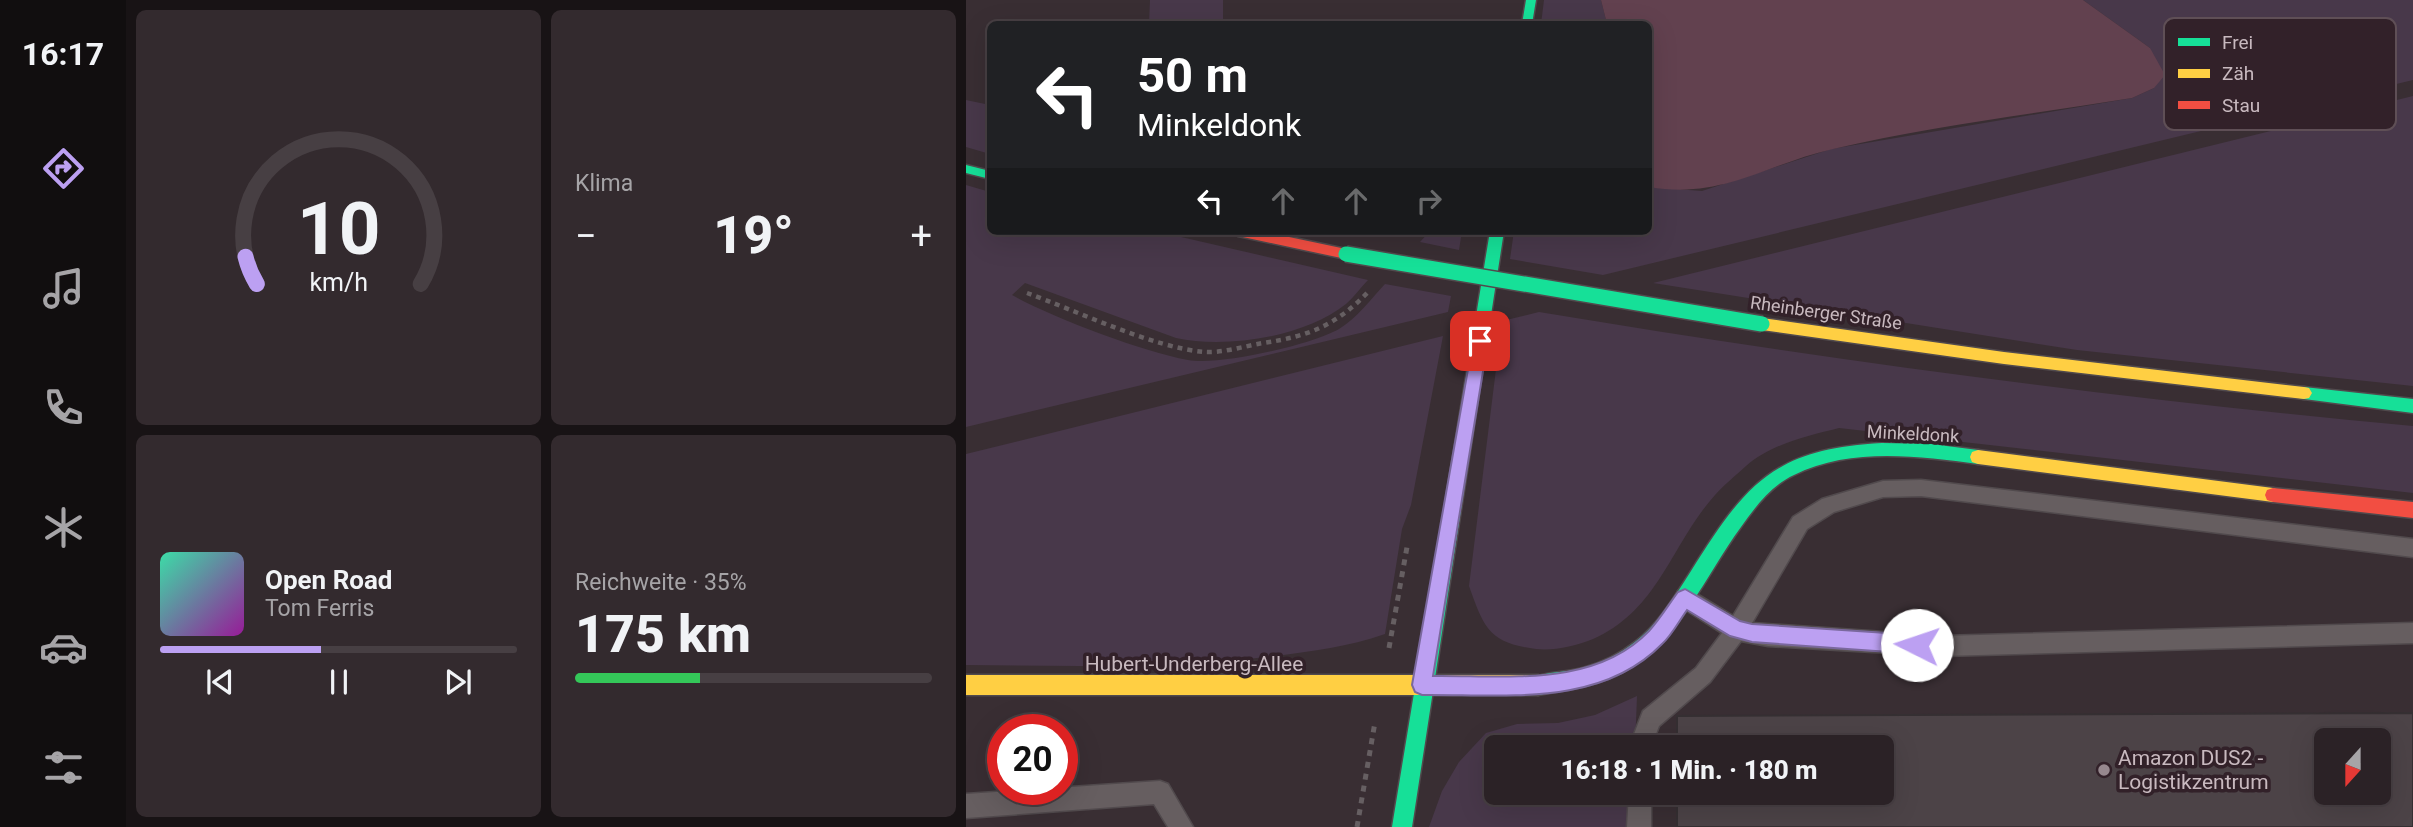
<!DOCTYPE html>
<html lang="de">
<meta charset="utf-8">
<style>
:root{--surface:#2b2226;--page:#332a2e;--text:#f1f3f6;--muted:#a6a4a7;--line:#473f43;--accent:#bca0f2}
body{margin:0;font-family:Roboto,sans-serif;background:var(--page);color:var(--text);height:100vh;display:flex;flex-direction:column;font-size:26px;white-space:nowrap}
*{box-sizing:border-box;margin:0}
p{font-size:23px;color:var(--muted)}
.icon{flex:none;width:38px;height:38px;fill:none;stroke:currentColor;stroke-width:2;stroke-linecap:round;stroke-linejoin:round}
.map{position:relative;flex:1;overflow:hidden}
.drawer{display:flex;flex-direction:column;gap:10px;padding:10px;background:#181315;width:840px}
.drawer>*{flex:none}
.top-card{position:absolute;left:21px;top:21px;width:665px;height:214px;border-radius:10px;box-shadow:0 7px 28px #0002,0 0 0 2px var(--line);background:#202124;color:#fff;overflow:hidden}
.needle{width:46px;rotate:201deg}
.controls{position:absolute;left:1348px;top:728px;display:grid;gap:14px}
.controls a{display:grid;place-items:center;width:77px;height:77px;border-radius:10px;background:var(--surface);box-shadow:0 7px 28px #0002,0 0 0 2px var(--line);font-size:35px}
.speed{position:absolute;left:21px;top:714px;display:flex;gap:14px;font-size:35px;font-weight:700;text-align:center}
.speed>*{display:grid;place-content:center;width:91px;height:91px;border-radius:50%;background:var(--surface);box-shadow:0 7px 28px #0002,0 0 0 2px var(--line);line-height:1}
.speed .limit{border:10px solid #d22;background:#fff;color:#111}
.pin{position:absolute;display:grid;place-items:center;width:60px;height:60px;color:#fff;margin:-30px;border-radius:14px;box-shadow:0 4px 10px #0006}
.me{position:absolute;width:77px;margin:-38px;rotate:274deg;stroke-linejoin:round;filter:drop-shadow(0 0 5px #0008)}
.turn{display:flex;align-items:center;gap:24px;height:147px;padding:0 35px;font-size:32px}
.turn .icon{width:91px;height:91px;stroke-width:2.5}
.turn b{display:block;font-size:49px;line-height:60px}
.lanes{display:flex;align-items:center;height:66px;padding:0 35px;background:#0003;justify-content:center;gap:35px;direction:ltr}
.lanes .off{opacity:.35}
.big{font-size:52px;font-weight:800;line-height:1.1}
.drawer .card{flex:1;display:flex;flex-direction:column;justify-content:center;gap:10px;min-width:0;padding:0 24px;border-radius:10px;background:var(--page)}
.drawer .dial{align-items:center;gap:0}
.dial svg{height:182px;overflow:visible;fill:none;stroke:var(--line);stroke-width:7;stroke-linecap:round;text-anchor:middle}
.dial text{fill:var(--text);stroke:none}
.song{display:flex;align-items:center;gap:21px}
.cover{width:84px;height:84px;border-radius:10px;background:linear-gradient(135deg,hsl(160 70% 55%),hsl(300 70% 35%))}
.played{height:7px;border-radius:4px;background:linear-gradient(90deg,var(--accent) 45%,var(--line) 45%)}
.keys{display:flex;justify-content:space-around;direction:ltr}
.heat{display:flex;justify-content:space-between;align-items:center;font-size:38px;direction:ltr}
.charge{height:10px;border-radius:5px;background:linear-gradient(90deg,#34c759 35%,var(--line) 0)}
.drawer .tiles{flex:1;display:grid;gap:10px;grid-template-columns:repeat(2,1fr)}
.trip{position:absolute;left:518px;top:735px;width:410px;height:70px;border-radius:10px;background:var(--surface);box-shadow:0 7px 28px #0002,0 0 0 2px var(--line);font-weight:800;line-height:70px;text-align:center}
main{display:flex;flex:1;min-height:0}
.tab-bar{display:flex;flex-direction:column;width:126px;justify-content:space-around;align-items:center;background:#110e0f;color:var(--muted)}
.tab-bar .icon{width:49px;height:49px}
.tab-bar .current{color:var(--accent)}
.tab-bar b{font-size:32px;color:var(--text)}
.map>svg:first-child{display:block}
.green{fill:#48384a}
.water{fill:#62414f}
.building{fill:#4c4347;stroke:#352f32;stroke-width:2;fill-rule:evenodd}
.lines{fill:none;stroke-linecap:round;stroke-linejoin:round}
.lane-casing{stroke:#514a4d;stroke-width:3}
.fast-casing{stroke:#514a4d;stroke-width:3}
.slow-casing{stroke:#514a4d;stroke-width:3}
.jam-casing{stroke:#514a4d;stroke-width:3}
.path-far1{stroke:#665f62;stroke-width:4.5;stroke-dasharray:5 5;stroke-linecap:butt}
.path{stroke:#665f62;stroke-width:5;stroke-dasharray:6 6;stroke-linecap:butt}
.lane{fill:#665e60;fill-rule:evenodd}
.fast{fill:#16e098;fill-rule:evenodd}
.slow{fill:#ffcf43;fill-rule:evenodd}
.jam{fill:#f24e42;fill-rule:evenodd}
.fast-bridge-casing{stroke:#514a4d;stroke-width:18;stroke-linecap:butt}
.fast-bridge{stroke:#16e098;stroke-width:15}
.route{fill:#bca0f2;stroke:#7a689d;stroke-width:2}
.poi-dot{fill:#96888e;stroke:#322129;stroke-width:2.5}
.labels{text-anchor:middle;stroke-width:7;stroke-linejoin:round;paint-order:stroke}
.street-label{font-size:18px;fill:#c8b9bf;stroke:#322129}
.near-street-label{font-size:21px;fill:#c8b9bf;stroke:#322129}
.near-poi-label{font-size:21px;fill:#c8b9bf;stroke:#322129;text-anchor:start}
.key{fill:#322129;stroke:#5f4f56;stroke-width:2}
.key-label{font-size:19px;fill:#c8b9bf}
</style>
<main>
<nav class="tab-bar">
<b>16:17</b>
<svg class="icon current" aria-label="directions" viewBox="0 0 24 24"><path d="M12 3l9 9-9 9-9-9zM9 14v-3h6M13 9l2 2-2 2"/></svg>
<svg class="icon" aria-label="music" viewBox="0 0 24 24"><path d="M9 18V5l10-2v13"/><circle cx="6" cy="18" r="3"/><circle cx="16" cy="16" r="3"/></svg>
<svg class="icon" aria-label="phone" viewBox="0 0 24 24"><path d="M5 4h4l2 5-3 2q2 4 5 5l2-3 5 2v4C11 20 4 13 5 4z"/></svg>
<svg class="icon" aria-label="climate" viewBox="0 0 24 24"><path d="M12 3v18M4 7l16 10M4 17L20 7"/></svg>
<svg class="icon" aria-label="car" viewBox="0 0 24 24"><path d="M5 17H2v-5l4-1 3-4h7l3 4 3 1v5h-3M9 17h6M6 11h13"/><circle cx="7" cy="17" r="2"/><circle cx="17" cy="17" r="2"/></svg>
<svg class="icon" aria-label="filters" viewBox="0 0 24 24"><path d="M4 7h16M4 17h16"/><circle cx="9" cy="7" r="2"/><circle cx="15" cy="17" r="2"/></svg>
</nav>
<section class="drawer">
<div class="tiles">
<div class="card dial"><svg viewBox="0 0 100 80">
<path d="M14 69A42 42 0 1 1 86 69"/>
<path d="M14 69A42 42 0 0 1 9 57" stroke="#bca0f2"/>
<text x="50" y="56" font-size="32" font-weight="700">10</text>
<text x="50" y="72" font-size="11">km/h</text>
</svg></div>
<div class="card"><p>Klima</p>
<div class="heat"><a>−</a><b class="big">19°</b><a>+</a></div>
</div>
<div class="card">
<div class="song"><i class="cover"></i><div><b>Open Road</b><p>Tom Ferris</p></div></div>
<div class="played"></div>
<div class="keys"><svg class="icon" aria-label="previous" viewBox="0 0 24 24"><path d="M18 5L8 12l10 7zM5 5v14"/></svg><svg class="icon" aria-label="pause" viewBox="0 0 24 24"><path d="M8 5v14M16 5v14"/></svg><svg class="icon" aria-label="next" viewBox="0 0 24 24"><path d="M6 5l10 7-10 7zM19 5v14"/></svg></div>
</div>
<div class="card"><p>Reichweite · 35%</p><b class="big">175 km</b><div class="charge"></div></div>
</div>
</section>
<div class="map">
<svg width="1447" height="827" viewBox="0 0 1447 827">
<rect width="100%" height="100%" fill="#392e33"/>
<!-- green -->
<path class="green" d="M184,0H257V24H183Z
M578,0H635L641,24H575Z
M1117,0H1447V80L637,275L544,259L548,231H682L683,187L736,191L865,149L1166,98L1188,88L1184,48Z
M1447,96V386L1111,350L687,283Z
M0,100L24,105V154L0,147Z
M0,185L24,192V231H189L402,280C394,288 388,297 380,304C339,337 260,349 210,338L59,283L46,295C88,318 175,351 222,360C253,366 345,345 373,329C391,318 405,299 419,284L485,296L482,312L0,427Z
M464,231H496L493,250L454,242Z
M573,312C862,360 1155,399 1447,426V493L873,428C841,436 805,444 780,466C770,475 758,485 749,495C705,544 693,610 627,639C609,646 588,651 570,649C523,643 518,628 503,586L536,321Z
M477,336L445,505L436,529L419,634C382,647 347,651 309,656C206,669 103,666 0,665V454Z
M671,696L669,747H530V793H668L667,827H463L476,791L493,762L520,733L551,724L592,723L629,715Z"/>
<!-- water -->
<path class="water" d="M635,0H1117L1184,48L1199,75L1188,88L1166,98C1067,114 965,126 867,149C800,164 756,200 683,187L682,24H641Z"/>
<!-- building -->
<path class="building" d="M1447,713V827H711V793H915V747H711V716ZM1360,740H1412V793H1360Z"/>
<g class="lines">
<!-- lane casing -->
<g class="lane-casing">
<path id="lane" d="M955,480L1447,539V557L955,496L917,497L868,512L841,529L786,623L976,636L1447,623V643L976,656L802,646L775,641L744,682L693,726L685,747H663L677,711L730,668L756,633L712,605L709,598L712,591L719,588L726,591L767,616L827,517L856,499L917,481Z
M194,781L202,784L227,827H202L188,804L0,818V794Z
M663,793H685V827H661Z"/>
</g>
<!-- fast casing -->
<g class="fast-casing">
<path id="fast" d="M560,0H570L566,24H556Z
M0,165L24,171V179L0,173Z
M524,231H538L446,827H426Z
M1338,387L1447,399V413L1338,399L1333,398L1330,393L1333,388Z
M916,443L965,444L1012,450L1018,452L1020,457L1018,462L1012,464C952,456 884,447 828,475C806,485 789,507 775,527C739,576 714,639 659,671C633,686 601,690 572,695L565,692L562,685L565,678C582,671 600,673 617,668C636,663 654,654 669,642C693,624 709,596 725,571C780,483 808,449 916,443Z"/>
</g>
<!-- slow casing -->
<g class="slow-casing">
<path id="slow" d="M796,318L1038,352L1338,387L1343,388L1346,393L1343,398L1338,399L1038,364L796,330L789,324Z
M1012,450L1307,488L1313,490L1315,495L1313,500L1307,502L1012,464L1006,462L1004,457L1006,452Z
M0,675H572L579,678L582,685L579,692L572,695H0Z"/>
</g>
<!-- jam casing -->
<g class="jam-casing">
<path id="jam" d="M265,231H295L380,249L387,254L380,259L272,236Z
M1307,488L1447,502V518L1307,502L1301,500L1299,495L1301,490Z"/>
</g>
<!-- path-far1 -->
<path class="path-far1" d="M61,293C111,311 188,348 239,352C257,353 279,346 297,343C344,336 371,325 404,290"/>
<!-- path -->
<path class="path" d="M423,648L441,547
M391,827L409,722"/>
<!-- lane -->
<use href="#lane" class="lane"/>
<!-- fast -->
<use href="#fast" class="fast"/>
<!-- slow -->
<use href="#slow" class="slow"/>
<!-- jam -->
<use href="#jam" class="jam"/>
<!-- fast-bridge casing -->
<g class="fast-bridge-casing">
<path id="fast-bridge" d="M380,254L796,324"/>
</g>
<!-- fast-bridge -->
<use href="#fast-bridge" class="fast-bridge"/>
</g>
<!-- route -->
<path class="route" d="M514,335L522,341L467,676C540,675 628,688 683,631C694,619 703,604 712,592L719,589L774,621L786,624L951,635L958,638L961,645L958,651L951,654L786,642L764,636L721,610C713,621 706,635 696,644C634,708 537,694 456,695L449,692L446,685L507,341Z"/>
<!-- markers -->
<circle class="poi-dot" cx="1138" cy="770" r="7"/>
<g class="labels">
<!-- street labels -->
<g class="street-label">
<text transform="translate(860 313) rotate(8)" y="6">Rheinberger Straße</text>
<text transform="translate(947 434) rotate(3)" y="6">Minkeldonk</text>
</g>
<!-- near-street labels -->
<g class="near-street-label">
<text x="228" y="671">Hubert-Underberg-Allee</text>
</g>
<!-- near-poi labels -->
<g class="near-poi-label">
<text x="1152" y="765">Amazon DUS2 -<tspan x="1152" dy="24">Logistikzentrum</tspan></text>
</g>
</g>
<!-- legend -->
<rect x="1198" y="18" width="232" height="112" rx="10" class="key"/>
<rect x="1212" y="38" width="32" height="8" fill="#16e098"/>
<rect x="1212" y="69" width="32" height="9" fill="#ffcf43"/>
<rect x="1212" y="101" width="32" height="8" fill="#f24e42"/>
<g class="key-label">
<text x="1256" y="49">Frei</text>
<text x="1256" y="80">Zäh</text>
<text x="1256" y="112">Stau</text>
</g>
</svg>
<div class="controls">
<a><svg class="needle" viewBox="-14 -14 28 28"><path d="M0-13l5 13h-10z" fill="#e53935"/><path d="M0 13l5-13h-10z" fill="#a6a4a7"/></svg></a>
</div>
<div class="speed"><div class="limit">20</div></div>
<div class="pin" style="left:514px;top:341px;background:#d93025"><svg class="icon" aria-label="arrive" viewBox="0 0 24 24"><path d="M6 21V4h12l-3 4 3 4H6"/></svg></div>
<svg class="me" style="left:951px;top:645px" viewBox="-20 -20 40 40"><circle r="19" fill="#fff"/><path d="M0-13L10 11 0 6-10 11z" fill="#bca0f2"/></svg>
<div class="trip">16:18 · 1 Min. · 180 m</div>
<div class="top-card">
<div class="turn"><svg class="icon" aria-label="left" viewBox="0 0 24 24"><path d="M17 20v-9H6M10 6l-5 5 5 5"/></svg><div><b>50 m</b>Minkeldonk</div></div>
<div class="lanes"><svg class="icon" aria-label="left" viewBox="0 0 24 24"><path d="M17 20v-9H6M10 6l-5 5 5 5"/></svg><svg class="icon off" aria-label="ahead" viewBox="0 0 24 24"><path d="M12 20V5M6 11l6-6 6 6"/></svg><svg class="icon off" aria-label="ahead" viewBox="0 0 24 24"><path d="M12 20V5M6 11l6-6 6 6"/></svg><svg class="icon off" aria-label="right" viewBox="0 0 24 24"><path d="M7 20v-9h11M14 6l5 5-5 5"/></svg></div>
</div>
</div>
</main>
